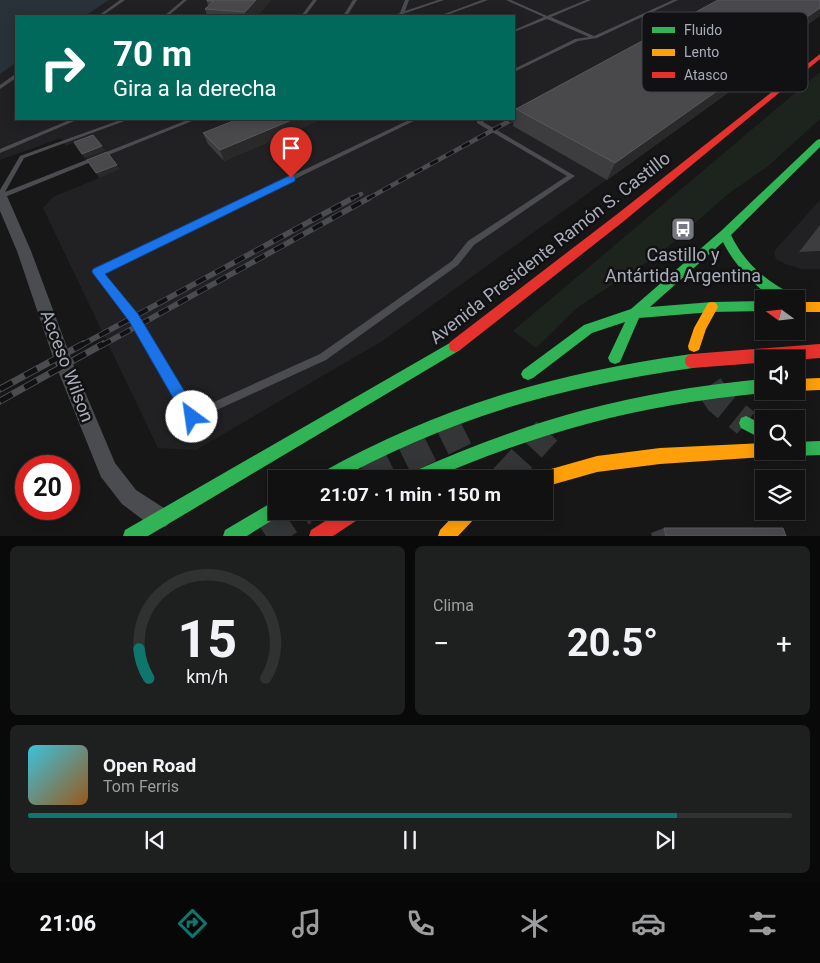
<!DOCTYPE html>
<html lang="es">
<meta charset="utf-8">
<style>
:root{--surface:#111;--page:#1e1f1f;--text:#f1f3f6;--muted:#9c9d9f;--line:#303131;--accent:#0f766e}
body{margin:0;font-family:Roboto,sans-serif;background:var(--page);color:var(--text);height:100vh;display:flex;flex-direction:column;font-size:19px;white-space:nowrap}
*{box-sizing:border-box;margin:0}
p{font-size:16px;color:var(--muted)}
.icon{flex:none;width:28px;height:28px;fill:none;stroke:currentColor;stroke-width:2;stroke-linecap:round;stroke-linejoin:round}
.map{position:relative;height:536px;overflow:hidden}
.sheet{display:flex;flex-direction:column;gap:10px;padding:10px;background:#090909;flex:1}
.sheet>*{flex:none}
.guide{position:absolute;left:15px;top:15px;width:500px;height:105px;border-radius:0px;box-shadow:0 2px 12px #0003,0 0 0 1px var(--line);background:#00695c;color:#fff;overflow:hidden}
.needle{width:32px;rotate:285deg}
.buttons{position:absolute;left:755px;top:290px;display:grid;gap:10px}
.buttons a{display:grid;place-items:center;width:50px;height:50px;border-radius:0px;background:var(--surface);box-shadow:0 2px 12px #0003,0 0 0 1px var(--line);font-size:25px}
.speed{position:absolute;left:15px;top:455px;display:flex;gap:10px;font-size:25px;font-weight:700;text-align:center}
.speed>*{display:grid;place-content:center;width:65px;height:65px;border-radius:50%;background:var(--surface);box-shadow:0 2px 12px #0003,0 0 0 1px var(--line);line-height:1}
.speed .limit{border:8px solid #d22;background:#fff;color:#111}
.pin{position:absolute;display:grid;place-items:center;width:42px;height:42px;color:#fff;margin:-51px -21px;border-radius:50% 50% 50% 0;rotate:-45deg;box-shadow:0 0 5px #0007}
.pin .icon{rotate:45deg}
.me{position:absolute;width:55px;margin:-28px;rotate:329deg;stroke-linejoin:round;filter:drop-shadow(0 0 4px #0008)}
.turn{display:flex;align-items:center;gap:18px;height:105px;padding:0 15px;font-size:22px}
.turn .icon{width:65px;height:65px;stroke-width:2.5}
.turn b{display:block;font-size:35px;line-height:42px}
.big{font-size:38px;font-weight:700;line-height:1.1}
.sheet .tile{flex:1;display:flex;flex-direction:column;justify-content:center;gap:8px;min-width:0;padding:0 18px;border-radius:8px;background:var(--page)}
.sheet .dial{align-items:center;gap:0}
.dial svg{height:130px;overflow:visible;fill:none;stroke:var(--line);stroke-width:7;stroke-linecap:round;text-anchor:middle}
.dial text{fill:var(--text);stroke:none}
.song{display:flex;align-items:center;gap:15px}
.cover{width:60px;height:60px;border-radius:8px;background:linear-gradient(135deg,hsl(190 70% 55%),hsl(30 70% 35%))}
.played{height:5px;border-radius:2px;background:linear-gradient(90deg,var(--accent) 85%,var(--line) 85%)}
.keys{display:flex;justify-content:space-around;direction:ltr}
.heat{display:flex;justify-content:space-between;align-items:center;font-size:28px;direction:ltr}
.sheet .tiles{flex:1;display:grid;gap:10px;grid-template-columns:1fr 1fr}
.tile:last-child{grid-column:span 2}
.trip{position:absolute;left:268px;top:470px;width:285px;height:50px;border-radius:0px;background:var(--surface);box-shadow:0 2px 12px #0003,0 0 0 1px var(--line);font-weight:700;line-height:50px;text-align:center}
.dock{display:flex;height:80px;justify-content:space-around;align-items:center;background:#070707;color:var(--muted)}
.dock .icon{width:35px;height:35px}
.dock .selected{color:var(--accent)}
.dock b{font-size:22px;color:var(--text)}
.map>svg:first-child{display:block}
.built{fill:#212123}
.green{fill:#1d241e}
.water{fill:#2a3239}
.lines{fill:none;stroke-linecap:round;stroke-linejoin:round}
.secondary-tunnel{stroke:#343537;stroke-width:28;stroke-dasharray:28 14;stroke-linecap:butt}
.lane{fill:#4b4c50;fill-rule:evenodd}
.street{fill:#4b4c50;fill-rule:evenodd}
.fast{fill:#30b455;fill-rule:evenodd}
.slow{fill:#ff9f0a;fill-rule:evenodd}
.jam{fill:#e5322d;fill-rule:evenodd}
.rail-far2-casing{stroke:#4b4c4f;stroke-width:4.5}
.rail-far1-casing{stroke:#4b4c4f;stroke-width:5.5}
.rail-casing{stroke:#4b4c4f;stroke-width:7}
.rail-far2{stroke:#111113;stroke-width:3;stroke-dasharray:9;stroke-linecap:butt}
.rail-far1{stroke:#111113;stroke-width:4;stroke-dasharray:11;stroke-linecap:butt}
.rail{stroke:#111113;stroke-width:5;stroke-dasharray:14;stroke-linecap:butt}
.fast-bridge{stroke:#30b455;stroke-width:14}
.jam-bridge{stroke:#e5322d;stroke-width:14}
.wall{fill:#3d3d3f}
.shaded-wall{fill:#29292a}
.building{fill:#49494c;stroke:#58595d}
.route{fill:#1a73e8;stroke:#114b97}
.labels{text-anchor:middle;stroke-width:5;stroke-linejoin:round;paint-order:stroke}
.street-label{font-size:18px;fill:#a8adb8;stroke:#111113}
.poi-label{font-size:18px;fill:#a8adb8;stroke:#111113}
.key{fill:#111113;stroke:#3e4045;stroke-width:1}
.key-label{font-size:14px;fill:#a8adb8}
</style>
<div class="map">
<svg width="820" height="536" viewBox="0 0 820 536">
<rect width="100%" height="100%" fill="#171717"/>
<!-- built -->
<path class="built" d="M109,0H736L766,20L809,34L384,340L196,450L158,448L43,208L53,197L99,178L73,143L66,146L61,138L0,160V74L16,63V119H514V16H85Z
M820,200V269H801L783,263L776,259L774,253L776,249Z"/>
<!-- green -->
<path class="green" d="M820,72V119L767,167L728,194L661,253L578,307L536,348L513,331Z"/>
<!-- water -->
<path class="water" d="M0,0H109L85,16H16V63L0,74Z"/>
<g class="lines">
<!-- secondary-tunnel -->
<path class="secondary-tunnel" d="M709,386L719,401L746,423
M367,479L465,431
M503,479L547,431
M266,536L304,511"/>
<!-- lane -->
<path class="lane" d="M120,0H125L102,16H98Z
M183,0H187L168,16H164Z
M313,0H317L305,16H301Z
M353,0H357L347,16H343Z
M405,0H409L405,11L438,0H444L397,16H392L400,13Z
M482,0H488L444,16H439Z
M506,0H511L547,16L586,0H591L551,17L594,36L673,0H678L597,38L578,41L514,72V69L575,39L589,37L547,19L514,32V30L544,17Z
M14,75H16V78L0,89V85Z
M72,119H79L0,153V149Z
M123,119H130L24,158L5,192L190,119H197L0,199V190L20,156Z
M411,119H418L102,273L137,316L194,411L320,354L452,261L468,241L567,176L477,123V121L481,119H487L483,122L575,176L474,245L458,265L326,360L195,420L192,422L189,420L131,320L94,274L93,272L94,270Z"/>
<!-- street -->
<path class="street" d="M0,192L5,193L7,196L31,251L74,366L115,463L136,490L167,510L170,518L167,526L159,529L151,526L122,504L101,477L56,366L17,251L0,211Z"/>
<!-- fast -->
<path class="fast" d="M820,139V147L731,235C745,264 767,282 796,296L798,299L796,302V299C791,299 785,300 780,299C759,295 732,261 723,242L650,307L712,302L764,301V311L712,312L639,318L620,362L615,364L610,362L608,358L625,322L592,333L533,378L528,380L523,378L521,374L523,370L584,325L631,309L721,231L817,140Z
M455,340L460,342L461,346L460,350L148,536H123L125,530Z
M746,416L764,425V440L741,428L739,423L741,418Z
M820,441V455L796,456L791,454L789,451H796V442Z
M276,500V511H283L282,514L247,536H223L225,530Z"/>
<!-- slow -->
<path class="slow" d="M712,302L716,303L718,307L706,329L699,350L694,352L689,350L688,346L694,328L708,303Z
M796,302H820V312H796Z
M820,378V390L796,391V379Z
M764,443V451H771L769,455L764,457L660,464L597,472L544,487V479H536L539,474L544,471L597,456L660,448Z
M458,511H478L476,517L458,536H438L440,530Z"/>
<!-- jam -->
<path class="jam" d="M820,54V59L624,221L460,350L455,352L450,350L449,346L450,342L616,215Z
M341,511H364L362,517L333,536H309L311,530Z"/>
<!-- rail-far2 casing -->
<g class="rail-far2-casing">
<path id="rail-far2" d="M351,199L361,194
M367,199L513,119"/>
</g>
<!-- rail-far1 casing -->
<g class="rail-far1-casing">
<path id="rail-far1" d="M80,346L353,198
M101,346L369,198"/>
</g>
<!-- rail casing -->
<g class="rail-casing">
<path id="rail" d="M0,389L83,344
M0,401L103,344"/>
</g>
<!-- rail-far2 -->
<use href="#rail-far2" class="rail-far2"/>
<!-- rail-far1 -->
<use href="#rail-far1" class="rail-far1"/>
<!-- rail -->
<use href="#rail" class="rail"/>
<!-- fast-bridge -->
<path class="fast-bridge" d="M324,479C445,412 556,380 692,361
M414,479C532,426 635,398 764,386"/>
<!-- jam-bridge -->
<path class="jam-bridge" d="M692,361L820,351"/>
</g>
<!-- wall -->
<path class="wall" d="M271,0L257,16H207L205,9L208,6L207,1Z
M773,49L775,50L765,66L607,180L513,126L516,109Z
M322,119L224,161L208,144L203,133Z
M820,225V251L799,252Z
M664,528L786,536H652L651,533Z"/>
<!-- shaded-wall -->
<path class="shaded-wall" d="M256,0H271L257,16H246L245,12Z
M820,8V16L755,62L765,46Z
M775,50L765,66L607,180L615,163Z
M294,119H322L224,161L220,150Z
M102,146L105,151L85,158L82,154Z
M117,165L120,169L100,178L96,173Z"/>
<!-- building -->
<path class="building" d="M207,0H256L245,12L205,9L214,1H207Z
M718,0H820V8L765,46L775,50L615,163L516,109Z
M238,119H294L220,150L203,133Z
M93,135L102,146L82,154L74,142Z
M107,152L117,165L96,173L87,160Z
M664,528H783L786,536H666Z"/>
<!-- route -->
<path class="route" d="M291,175L295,176V181L105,274L138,314L197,412L199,417L197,422L192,424L187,422L129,321L92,272L93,269Z"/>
<!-- icons -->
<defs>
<g id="bus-square" transform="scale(1.25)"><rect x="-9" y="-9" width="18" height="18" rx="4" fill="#757880" stroke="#111113"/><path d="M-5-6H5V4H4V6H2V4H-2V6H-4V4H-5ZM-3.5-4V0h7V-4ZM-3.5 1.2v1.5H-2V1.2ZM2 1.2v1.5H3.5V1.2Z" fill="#fff"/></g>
</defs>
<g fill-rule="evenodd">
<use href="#bus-square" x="683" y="229"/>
</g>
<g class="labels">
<!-- street labels -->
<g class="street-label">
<text transform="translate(550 248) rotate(-38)" y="6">Avenida Presidente Ramón S. Castillo</text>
<text transform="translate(67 366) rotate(69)" y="6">Acceso Wilson</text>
</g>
<!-- poi labels -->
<g class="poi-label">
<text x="683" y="261">Castillo y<tspan x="683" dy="21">Antártida Argentina</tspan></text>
</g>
</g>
<!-- legend -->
<rect x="642" y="12" width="166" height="80" rx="8" class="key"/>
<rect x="652" y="27" width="23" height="6" fill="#30b455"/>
<rect x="652" y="49" width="23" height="7" fill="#ff9f0a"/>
<rect x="652" y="72" width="23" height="6" fill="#e5322d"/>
<g class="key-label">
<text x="684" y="35">Fluido</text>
<text x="684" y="57">Lento</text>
<text x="684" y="80">Atasco</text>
</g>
</svg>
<div class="buttons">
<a><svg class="needle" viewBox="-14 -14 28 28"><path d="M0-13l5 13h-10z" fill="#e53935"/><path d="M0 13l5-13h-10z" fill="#9c9d9f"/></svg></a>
<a><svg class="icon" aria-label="sound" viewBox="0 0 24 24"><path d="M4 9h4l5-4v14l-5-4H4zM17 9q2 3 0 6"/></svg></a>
<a><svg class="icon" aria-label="search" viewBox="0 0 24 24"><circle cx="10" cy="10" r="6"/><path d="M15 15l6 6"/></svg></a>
<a><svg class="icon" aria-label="layers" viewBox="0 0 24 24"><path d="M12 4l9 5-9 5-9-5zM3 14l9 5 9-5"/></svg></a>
</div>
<div class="speed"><div class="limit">20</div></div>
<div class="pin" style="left:291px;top:178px;background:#d93025"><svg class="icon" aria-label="arrive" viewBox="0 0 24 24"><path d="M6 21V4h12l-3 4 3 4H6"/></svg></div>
<svg class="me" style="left:192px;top:417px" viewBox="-20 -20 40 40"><circle r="19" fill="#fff"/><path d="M0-13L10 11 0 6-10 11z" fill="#1a73e8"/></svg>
<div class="trip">21:07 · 1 min · 150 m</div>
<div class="guide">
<div class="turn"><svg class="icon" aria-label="right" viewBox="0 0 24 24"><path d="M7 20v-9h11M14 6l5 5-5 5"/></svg><div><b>70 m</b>Gira a la derecha</div></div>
</div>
</div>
<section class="sheet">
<div class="tiles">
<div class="tile dial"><svg viewBox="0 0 100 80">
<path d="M14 69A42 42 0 1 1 86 69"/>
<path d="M14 69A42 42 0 0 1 8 51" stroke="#0f766e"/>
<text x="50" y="56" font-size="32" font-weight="700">15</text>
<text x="50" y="72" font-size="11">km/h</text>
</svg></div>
<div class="tile"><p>Clima</p>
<div class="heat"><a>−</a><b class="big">20.5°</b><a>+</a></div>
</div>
<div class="tile">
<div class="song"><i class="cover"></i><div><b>Open Road</b><p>Tom Ferris</p></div></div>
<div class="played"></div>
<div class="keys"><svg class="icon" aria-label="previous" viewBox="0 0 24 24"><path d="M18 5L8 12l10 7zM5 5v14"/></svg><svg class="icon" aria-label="pause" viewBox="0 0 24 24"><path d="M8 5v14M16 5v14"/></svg><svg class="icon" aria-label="next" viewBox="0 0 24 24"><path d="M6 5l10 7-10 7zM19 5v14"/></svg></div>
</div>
</div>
</section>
<nav class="dock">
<b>21:06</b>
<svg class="icon selected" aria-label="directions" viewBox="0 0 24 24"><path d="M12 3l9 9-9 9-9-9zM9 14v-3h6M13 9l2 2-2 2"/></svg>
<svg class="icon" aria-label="music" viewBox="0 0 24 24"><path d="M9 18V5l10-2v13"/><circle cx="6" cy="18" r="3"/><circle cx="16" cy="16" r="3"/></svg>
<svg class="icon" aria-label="phone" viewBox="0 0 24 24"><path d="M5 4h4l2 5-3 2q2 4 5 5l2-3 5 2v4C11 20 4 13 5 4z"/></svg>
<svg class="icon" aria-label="climate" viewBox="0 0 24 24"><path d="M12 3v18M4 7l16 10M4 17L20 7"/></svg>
<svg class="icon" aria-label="car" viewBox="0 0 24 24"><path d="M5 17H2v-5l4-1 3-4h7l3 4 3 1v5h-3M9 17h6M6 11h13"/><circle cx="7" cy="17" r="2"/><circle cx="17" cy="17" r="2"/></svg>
<svg class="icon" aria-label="filters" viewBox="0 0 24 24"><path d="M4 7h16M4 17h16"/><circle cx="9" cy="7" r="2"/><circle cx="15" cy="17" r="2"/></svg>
</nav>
